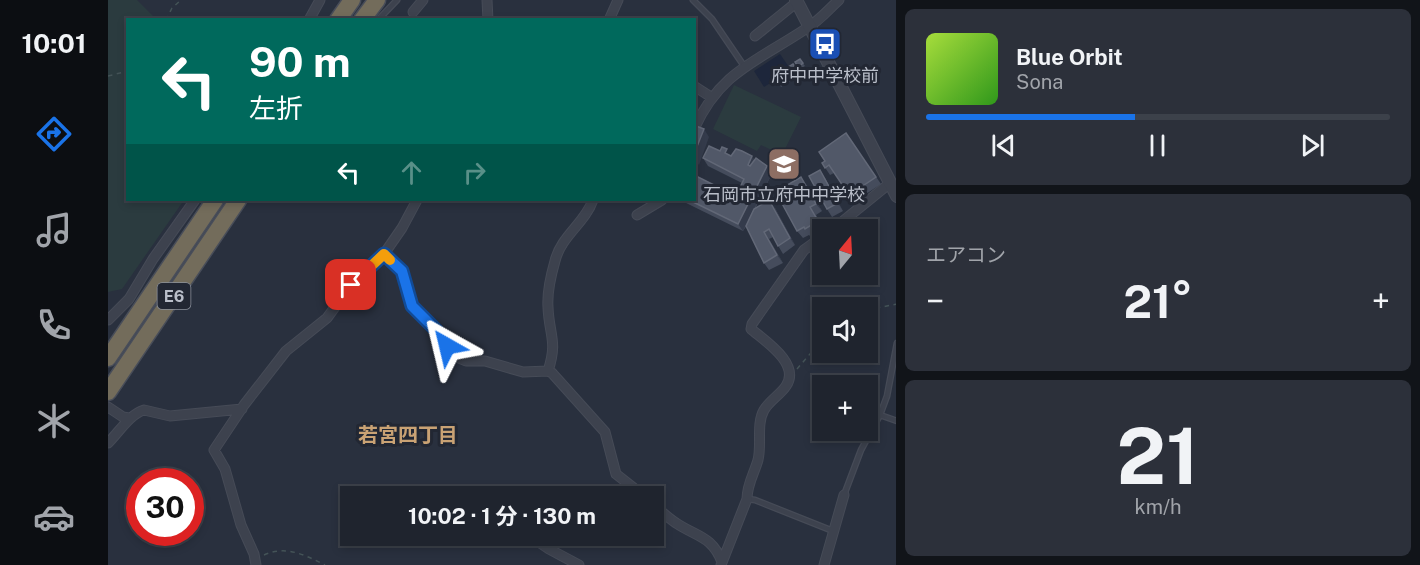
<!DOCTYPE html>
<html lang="ja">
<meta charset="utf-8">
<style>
:root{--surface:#1f242e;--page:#2c303a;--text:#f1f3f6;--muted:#a1a4aa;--line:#3c414a;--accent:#1a73e8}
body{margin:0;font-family:"Public Sans","Noto Sans JP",sans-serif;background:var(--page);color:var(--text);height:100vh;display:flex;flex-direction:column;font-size:22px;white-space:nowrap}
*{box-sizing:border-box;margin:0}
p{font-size:20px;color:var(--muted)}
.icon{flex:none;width:33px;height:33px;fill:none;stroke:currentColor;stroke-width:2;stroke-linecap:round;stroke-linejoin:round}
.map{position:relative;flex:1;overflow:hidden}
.side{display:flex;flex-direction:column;gap:9px;padding:9px;background:#111419;width:524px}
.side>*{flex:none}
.hud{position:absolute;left:18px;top:18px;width:570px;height:183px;border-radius:0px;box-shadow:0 3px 9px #0003,0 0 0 2px var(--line);background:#00695c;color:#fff;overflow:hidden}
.needle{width:39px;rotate:18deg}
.controls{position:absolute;left:704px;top:219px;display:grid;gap:12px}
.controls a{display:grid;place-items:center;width:66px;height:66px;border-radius:0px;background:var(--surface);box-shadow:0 3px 9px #0003,0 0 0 2px var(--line);font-size:30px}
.speed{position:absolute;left:18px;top:468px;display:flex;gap:12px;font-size:30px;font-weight:700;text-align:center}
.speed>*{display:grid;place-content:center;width:78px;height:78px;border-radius:50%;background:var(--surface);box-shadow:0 3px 9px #0003,0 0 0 2px var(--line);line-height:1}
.speed .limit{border:9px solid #d22;background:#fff;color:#111}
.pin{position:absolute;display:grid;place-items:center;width:51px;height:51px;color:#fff;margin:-26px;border-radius:12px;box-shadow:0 3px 9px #0006}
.me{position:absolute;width:66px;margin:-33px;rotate:323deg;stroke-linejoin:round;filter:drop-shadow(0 0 4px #0008)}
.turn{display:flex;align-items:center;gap:21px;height:126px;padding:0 24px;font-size:27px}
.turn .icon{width:78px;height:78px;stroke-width:2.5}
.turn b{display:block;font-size:42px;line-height:51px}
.lanes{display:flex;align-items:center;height:57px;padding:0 24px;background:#0003;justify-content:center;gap:30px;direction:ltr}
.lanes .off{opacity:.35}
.big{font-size:45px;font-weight:700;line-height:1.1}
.side .card{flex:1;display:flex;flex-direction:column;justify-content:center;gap:9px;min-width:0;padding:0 21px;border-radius:9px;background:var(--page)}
.side .dial{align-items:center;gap:0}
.dial b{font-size:78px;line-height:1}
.song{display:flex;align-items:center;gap:18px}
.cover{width:72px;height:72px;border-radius:9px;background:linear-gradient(135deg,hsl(80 70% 55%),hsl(110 70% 35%))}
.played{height:6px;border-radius:3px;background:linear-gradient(90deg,var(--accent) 45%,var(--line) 45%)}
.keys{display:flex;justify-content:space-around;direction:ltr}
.heat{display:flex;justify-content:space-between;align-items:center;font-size:33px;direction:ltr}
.trip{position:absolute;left:232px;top:486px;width:324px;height:60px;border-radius:0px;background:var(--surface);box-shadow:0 3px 9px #0003,0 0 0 2px var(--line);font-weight:700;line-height:60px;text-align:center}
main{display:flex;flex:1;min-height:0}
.tabs{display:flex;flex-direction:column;width:108px;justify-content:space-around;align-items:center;background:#0c0e12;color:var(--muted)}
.tabs .icon{width:42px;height:42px}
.tabs .selected{color:var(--accent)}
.tabs b{font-size:27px;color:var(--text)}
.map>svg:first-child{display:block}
.green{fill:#2b3b3f}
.water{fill:#1d263b}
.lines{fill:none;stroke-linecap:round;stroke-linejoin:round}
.service-casing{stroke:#464b57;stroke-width:7}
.minor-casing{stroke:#464b57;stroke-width:11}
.tertiary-casing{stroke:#464b57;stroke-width:14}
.motorway-casing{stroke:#484d59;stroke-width:19}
.path{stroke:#445357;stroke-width:1.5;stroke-dasharray:4.5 4.5;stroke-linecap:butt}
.service{stroke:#3d424e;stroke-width:4.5}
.minor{stroke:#3d424e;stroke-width:9}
.tertiary{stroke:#3d424e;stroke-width:12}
.motorway{stroke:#736c5b;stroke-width:16}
.wall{fill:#454c5c}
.shaded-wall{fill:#343b4b}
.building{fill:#515868;stroke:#626877;stroke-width:1.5}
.route-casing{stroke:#114b97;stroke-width:15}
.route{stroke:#1a73e8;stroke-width:10}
.slow{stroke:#f59e0b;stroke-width:10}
.labels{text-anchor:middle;stroke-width:6;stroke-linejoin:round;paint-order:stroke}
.shield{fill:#222733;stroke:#8c919c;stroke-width:1.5}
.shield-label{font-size:16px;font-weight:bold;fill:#b9bec9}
.poi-label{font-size:18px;fill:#b9bec9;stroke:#222733}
.neighbourhood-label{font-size:20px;font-weight:bold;fill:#c9a274;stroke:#222733}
</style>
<main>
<nav class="tabs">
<b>10:01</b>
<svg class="icon selected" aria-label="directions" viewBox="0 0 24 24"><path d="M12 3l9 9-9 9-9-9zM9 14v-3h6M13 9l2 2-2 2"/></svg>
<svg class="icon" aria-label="music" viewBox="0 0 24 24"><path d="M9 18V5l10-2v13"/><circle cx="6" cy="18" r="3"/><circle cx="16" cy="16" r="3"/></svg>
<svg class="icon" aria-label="phone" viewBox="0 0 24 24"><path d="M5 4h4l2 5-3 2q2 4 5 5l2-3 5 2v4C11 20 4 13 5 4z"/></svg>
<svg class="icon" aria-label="climate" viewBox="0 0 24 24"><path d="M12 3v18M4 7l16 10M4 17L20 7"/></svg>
<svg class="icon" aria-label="car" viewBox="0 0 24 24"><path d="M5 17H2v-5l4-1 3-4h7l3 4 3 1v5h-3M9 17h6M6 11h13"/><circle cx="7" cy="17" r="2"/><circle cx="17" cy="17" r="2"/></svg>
</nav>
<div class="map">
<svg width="789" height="565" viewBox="0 0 789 565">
<rect width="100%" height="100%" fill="#29303e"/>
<!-- green -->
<path class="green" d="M0,0H29L48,19L20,20V200H76L14,289L0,292Z
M626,85L693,117L674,155L653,145L649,151L605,129Z"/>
<!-- water -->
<path class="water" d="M672,54L683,70L656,87L646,71Z"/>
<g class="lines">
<!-- service casing -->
<g class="service-casing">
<path id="service" d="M585,0L604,19L636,66
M270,20L289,0
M772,415L789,421
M736,495L753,450L772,415L779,396L789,343
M639,499L647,500L725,531"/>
</g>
<!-- minor casing -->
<g class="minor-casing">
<path id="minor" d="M379,0L380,20
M305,12L315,0
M201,20L212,0
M501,20L510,0
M647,36L689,2
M586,86L603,97
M586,129C612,71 650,61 699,28C711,21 721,9 731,0
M529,215L554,200
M724,230L782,183
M276,254L294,271L304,306L328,330L348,357L358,361H377L415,372L440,371L444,373L497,432L508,474L536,496
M0,320L21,299L45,259L87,200
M440,371C450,341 441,335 440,307C439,293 443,275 447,261C453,236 477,223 485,200
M0,407L15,417L21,418
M0,443C11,432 22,414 36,410L62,416L134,409
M546,505C553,511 560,518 568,523C589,537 604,536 614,562
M422,536L441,549L471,565
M148,565L146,554L133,525L117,469L106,450L136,405L178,351L219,318L243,285L276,254L294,228L309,200
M613,565L639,499C639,484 646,474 650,460C654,444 648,424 656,410C662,400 672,395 678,386C693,364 657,341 643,329L644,324L696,250L714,237
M716,565L736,495"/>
</g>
<!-- tertiary casing -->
<g class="tertiary-casing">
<path id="tertiary" d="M688,0L789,196"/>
</g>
<!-- motorway casing -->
<g class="motorway-casing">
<path id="motorway" d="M230,20L244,0
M254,20L269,0
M0,358L107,200
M0,392L130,200"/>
</g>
<!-- path -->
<path class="path" d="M58,20L64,8L73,0
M0,76L20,71
M759,310L789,304
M689,369L714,340
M156,555C178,545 197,555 217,565"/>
<!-- service -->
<use href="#service" class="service"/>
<!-- minor -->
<use href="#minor" class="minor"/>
<!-- tertiary -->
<use href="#tertiary" class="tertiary"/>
<!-- motorway -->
<use href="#motorway" class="motorway"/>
</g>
<!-- wall -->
<path class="wall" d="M692,59L697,66L692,69L687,62Z
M685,64L692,75L673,87L666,76Z
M738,133L773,184L746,202L726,173L722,175L714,163L717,161Z
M624,156L647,160L664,173L647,209L667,208L687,245L675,254L665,237L661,239L675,263L661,270L656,263L639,225L635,231L572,200H586V173L589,177L628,196L634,183L600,166L595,158Z
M693,177L714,211L708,215L715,228L702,236L701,235L695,238L689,231Z
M717,178L735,211L724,217L719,209Z"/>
<!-- shaded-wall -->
<path class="shaded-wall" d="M596,129L601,137L591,165L586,159V154Z
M644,156L649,163L645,172L640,165Z
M659,166L664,173L635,231L630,224Z
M712,170L717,178L735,211L730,203Z
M693,177L699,185L714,211L708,204Z
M661,200L667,208L687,245L682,238Z
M656,232L661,239L675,263L669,255Z"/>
<!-- building -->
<path class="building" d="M692,59L695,63L690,67L687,62Z
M685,64L689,70L670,82L666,76Z
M588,126L596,129L586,154V129Z
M738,133L768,177L741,195L721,165L717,168L714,163L717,161L711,152Z
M601,146L612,151L614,147L619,149L617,153L623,156L628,149L634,151L644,156L640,165L642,166L648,158L659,166L630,224L581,200H586V175L628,196L636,179L595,158Z
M712,170L730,203L719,209L701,176Z
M693,177L708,204L702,207L710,221L697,229L696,227L689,231L671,198L672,197L669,191Z
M661,200L682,238L670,246L661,229L656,232L669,255L656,263L638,226L646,209Z"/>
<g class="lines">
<!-- route casing -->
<g class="route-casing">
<path id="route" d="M243,285L276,254L294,271L304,306L328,330L339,346"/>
</g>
<!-- route -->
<use href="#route" class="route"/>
<!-- slow -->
<path class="slow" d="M259,270L276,254L282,260"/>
</g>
<!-- icons -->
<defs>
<g id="bus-square" transform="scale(1.725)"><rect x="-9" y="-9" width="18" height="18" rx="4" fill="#1a4fb4" stroke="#222733"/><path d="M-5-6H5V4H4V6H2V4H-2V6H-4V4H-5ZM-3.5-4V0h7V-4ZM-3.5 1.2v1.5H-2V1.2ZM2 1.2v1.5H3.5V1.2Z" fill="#fff"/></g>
<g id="school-square" transform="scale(1.725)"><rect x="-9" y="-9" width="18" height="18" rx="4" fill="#8d6e63" stroke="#222733"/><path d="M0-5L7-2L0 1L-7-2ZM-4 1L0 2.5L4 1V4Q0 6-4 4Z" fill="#fff"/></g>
</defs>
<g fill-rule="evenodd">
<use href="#bus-square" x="717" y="44"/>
<use href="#school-square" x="676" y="164"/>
</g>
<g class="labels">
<!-- shield labels -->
<rect class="shield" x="49.5" y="283" width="33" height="26" rx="4.5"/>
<g class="shield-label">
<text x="66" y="302">E6</text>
</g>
<!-- poi labels -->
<g class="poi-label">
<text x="717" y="82">府中中学校前</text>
<text x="676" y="201">石岡市立府中中学校</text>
</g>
<!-- neighbourhood labels -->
<g class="neighbourhood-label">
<text x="300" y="442">若宮四丁目</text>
</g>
</g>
</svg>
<div class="controls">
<a><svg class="needle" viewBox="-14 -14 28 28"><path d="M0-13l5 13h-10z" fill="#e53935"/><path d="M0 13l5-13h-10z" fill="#a1a4aa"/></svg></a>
<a><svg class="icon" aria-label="sound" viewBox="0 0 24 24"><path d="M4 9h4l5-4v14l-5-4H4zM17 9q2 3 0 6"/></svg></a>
<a>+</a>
</div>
<div class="speed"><div class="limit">30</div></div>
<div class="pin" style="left:243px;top:285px;background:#d93025"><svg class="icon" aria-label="arrive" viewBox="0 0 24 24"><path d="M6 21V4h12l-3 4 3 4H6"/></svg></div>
<svg class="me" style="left:339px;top:346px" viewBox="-20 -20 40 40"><path d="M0-17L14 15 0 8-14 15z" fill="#1a73e8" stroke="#fff" stroke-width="4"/></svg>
<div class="trip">10:02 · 1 分 · 130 m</div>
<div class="hud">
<div class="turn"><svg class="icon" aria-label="left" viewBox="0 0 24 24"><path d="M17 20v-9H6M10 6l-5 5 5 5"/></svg><div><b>90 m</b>左折</div></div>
<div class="lanes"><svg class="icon" aria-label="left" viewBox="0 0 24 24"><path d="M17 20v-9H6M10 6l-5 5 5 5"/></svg><svg class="icon off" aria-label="ahead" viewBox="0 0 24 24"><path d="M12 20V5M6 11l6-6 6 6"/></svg><svg class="icon off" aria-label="right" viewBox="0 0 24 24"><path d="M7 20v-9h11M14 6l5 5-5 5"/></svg></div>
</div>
</div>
<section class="side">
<div class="card">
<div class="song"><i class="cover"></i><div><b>Blue Orbit</b><p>Sona</p></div></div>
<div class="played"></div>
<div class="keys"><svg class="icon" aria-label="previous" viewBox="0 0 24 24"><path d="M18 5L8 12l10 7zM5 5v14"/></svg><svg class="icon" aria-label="pause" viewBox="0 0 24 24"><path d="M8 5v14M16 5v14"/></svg><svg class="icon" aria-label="next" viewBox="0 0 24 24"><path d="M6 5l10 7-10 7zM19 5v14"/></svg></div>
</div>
<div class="card"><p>エアコン</p>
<div class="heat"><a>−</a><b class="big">21°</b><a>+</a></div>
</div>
<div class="card dial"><b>21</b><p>km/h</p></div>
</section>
</main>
